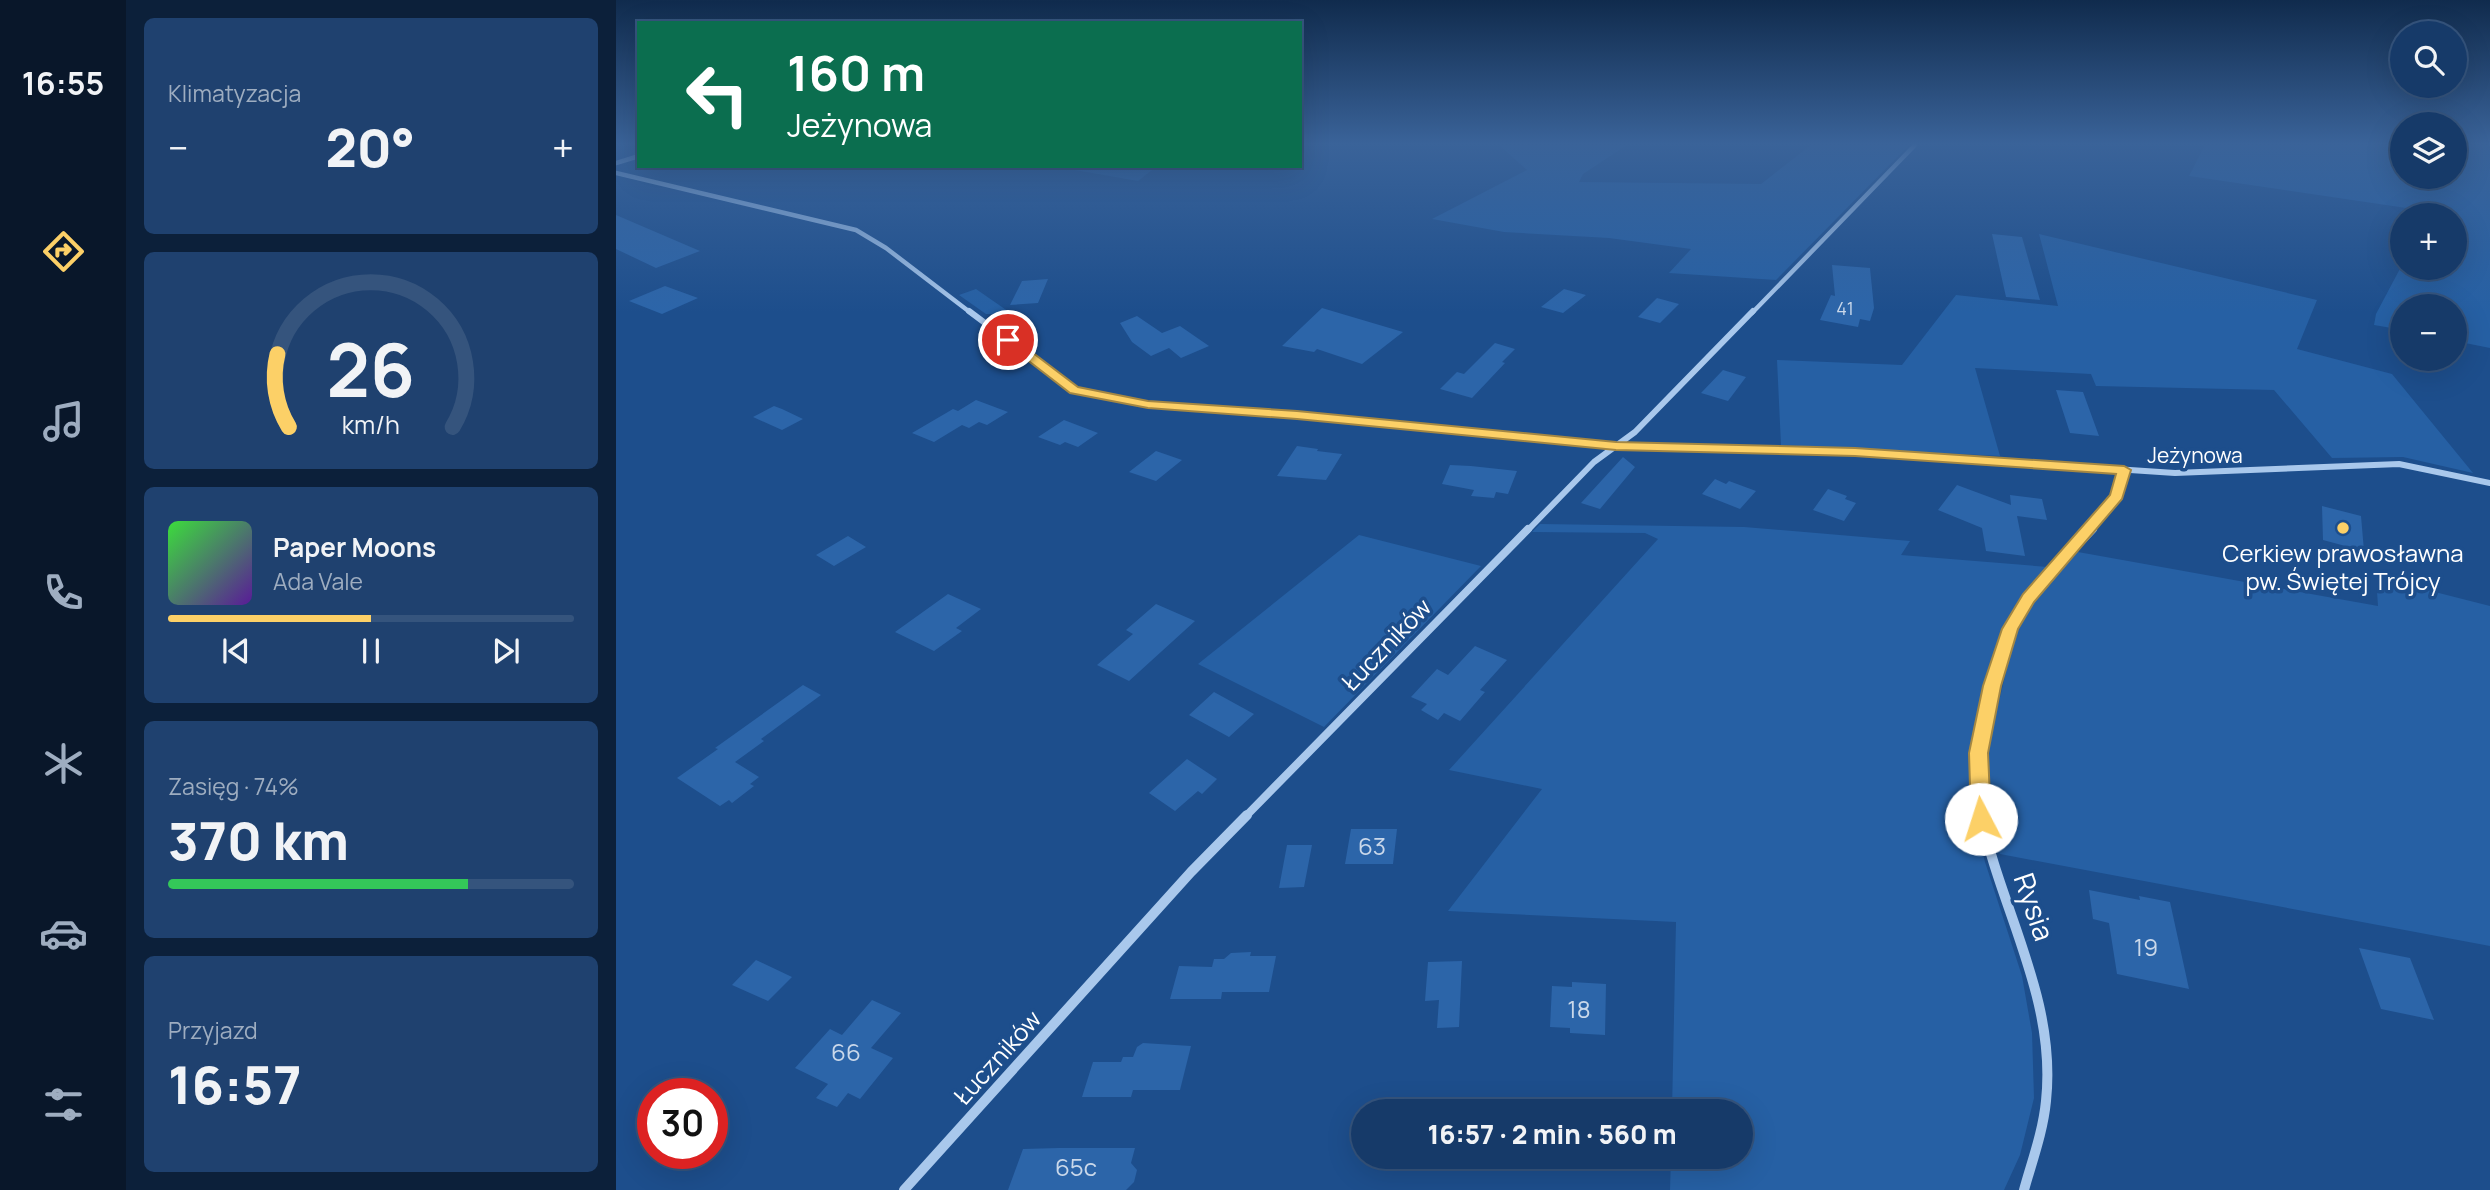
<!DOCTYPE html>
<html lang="pl">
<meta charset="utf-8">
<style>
:root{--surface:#163a69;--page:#1f416f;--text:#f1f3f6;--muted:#9eadc0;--line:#35547d;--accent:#fcd067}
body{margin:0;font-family:Manrope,sans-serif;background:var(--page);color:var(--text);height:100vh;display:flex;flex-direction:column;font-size:26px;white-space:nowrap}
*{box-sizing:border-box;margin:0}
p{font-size:23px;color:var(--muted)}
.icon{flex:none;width:38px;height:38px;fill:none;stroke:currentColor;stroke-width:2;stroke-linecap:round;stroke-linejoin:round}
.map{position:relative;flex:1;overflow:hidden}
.details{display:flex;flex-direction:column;gap:18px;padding:18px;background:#0c203a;width:490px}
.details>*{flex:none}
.top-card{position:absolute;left:21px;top:21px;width:665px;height:147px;border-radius:0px;box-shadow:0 7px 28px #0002,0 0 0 2px var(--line);background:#0b6e4f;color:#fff;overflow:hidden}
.buttons{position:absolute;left:1774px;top:21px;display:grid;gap:14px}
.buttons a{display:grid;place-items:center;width:77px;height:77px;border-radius:50%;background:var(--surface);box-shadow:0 7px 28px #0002,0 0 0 2px var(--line);font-size:35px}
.speed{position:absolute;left:21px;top:1078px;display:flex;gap:14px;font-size:35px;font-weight:700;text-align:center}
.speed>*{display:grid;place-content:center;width:91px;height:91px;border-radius:50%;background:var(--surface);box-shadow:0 7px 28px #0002,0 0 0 2px var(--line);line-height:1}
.speed .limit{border:10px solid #d22;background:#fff;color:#111}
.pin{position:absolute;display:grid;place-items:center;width:60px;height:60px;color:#fff;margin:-30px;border:4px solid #fff;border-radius:50%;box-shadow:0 2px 7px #0007}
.me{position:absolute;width:77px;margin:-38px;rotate:355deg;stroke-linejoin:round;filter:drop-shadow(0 0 5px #0008)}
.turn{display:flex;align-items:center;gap:24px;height:147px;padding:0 35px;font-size:32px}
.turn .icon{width:91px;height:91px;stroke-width:2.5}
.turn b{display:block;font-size:49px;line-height:60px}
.big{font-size:52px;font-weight:800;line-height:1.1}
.details .widget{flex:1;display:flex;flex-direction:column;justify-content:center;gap:10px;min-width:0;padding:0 24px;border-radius:10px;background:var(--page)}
.details .dial{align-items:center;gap:0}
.dial svg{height:182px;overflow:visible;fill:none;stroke:var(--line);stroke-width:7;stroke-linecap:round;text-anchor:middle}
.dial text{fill:var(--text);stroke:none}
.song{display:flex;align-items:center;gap:21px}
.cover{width:84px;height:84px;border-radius:10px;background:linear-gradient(135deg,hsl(120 70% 55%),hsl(270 70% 35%))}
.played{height:7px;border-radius:4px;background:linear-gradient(90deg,var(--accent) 50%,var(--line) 50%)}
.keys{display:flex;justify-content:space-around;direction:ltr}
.heat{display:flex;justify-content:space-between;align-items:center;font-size:38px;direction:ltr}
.charge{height:10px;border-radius:5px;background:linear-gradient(90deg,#34c759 74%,var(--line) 0)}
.trip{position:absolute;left:735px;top:1099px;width:402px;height:70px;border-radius:35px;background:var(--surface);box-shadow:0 7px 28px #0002,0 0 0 2px var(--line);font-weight:800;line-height:70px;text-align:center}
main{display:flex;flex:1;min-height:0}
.dock{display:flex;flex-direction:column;width:126px;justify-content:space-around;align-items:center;background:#09172a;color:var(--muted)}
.dock .icon{width:49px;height:49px}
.dock .current{color:var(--accent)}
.dock b{font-size:32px;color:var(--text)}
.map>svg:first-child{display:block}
.green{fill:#2660a4}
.building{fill:#2c65a9}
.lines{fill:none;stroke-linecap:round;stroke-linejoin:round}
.street-far3{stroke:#a9c8ec;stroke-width:4.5}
.street-far2{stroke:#a9c8ec;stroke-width:6}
.street-far1{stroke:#a9c8ec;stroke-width:8}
.street{stroke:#a9c8ec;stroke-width:10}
.route{fill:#fcd067;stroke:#a48743;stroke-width:2}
.poi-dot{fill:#fcd067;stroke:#1d4e8c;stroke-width:2.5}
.labels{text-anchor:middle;stroke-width:7;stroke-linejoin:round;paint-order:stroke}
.far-number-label{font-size:18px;fill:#cad8ea}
.far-street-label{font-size:21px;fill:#fff;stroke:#1d4e8c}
.poi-label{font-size:24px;fill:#fff;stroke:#1d4e8c}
.street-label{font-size:24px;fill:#fff;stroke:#1d4e8c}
.near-number-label{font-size:24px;fill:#cad8ea}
.near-street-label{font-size:28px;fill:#fff;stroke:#1d4e8c}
</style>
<main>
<nav class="dock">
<b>16:55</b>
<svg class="icon current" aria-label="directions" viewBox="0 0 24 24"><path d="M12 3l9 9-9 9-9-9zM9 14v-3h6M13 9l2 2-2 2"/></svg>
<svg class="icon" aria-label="music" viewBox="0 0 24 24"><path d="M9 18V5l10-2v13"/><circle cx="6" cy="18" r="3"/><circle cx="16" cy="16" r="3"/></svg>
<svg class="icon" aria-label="phone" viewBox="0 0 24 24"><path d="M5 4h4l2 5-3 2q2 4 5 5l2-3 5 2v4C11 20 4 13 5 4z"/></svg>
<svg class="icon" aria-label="climate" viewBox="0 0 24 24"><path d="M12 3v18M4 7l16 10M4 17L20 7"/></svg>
<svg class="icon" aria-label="car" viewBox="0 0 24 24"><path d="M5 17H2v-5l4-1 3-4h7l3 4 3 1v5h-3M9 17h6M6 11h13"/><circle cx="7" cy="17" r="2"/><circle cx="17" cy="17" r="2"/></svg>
<svg class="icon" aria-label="filters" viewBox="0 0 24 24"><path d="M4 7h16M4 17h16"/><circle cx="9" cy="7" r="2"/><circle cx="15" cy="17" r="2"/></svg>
</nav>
<section class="details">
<div class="widget"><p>Klimatyzacja</p>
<div class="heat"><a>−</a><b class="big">20°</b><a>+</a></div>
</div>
<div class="widget dial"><svg viewBox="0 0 100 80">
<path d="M14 69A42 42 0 1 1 86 69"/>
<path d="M14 69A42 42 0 0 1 9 37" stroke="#fcd067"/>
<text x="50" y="56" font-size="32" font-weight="700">26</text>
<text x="50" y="72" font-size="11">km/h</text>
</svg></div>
<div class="widget">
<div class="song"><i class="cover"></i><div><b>Paper Moons</b><p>Ada Vale</p></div></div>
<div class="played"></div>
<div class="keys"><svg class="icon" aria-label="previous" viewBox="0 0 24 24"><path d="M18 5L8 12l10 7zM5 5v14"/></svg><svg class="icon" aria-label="pause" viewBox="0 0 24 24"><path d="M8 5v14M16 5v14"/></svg><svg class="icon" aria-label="next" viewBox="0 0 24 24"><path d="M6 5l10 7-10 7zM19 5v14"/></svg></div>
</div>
<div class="widget"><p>Zasięg · 74%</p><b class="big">370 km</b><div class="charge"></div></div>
<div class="widget"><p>Przyjazd</p><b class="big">16:57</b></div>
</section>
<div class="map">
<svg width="1874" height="1190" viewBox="0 0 1874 1190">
<rect width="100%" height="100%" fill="#1d4e8c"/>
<!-- green -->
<path class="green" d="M883,145H1011L967,174L963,182L1145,184L1195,145H1293L1160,280L1053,273L1075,249L993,238L888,232L816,219L911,170Z
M1589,145H1787V177H1839V145H1874V348L1839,341V306H1787V330L1758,325L1760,314L1787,263V268H1839V215H1794L1797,209L1573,176Z
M436,166H541L522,181Z
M1423,234L1701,300L1681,349L1776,374L1857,473L1787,457L1716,458L1658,390L1480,386L1475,374L1359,368L1384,456L1165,445L1161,360L1286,365L1340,295L1442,306Z
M360,289L396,314H370L343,295Z
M924,524L1128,527L1294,541L1285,555L1432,567L1405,597L1388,626L1370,683L1354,750L1359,820L1369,862L1406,976L1416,1033L1418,1098L1404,1155L1388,1190H1054L1055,1157H1125V1111H1056L1060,922L832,911L926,789L833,770L1042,539L1029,533L916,532Z
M743,535L865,566L708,727L582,664Z
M1462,552L1762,606L1760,577L1874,606V946L1384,854L1372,820L1370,755L1400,631L1419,600Z"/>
<!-- building -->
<path class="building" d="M0,215L84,251L40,268L0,249Z
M1376,234L1406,237L1424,300L1390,297Z
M1216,265L1254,268L1258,308L1254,321L1244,319L1242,327L1204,320L1215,295L1219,296Z
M432,279L422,303L394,305L406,281Z
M49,286L82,298L46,314L13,301Z
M948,289L970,295L947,313L925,307Z
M1041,298L1063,304L1044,323L1022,317Z
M706,308L787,332L746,364L701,349L698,352L666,346Z
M521,316L546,333L564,326L593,346L565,358L553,348L535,356L516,342L504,323Z
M879,343L899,349L886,362L889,363L856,398L824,389L841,372L848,374Z
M1107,370L1130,377L1112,401L1085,393Z
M1440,390L1467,392L1483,436L1454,433Z
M360,400L392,412L371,425L363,422L353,428L346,425L318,442L296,433L337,409L342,411Z
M158,406L166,409L187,419L166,430L137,417Z
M448,420L482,433L462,447L449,442L444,445L422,437Z
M681,446L702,449L701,451L726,454L710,480L661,476Z
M540,451L566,460L540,481L513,472Z
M1007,457L1019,467L984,509L965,503Z
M834,465L855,466L901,471L892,494L880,492L878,498L855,496L858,490L826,484Z
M1099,479L1110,484L1113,481L1140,491L1124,509L1086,494Z
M1341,485L1395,505L1394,495L1426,499L1431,520L1401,516L1409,556L1370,551L1366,528L1322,510Z
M1212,489L1231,496L1229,499L1240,503L1228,521L1197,510Z
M1706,506L1745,516L1748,551L1707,540Z
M232,536L250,547L218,566L200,555Z
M332,594L365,609L340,628L346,631L318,651L279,632Z
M540,604L579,621L513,681L481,665L517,634L510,630Z
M859,646L891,660L864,690L869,692L844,721L828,713L822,720L805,710L811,704L795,697L821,669L832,675Z
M187,685L205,695L145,739L148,741L119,762L143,777L134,784L138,786L116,803L113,800L104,806L61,778L102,749L99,748Z
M598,692L638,714L613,737L573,715Z
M571,759L601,779L586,794L582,791L559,811L533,793Z
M735,829H781L777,864H729Z
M671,845H696L688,887L663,888Z
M1473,890L1524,900L1523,896L1554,902L1573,989L1501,974L1493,923L1477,919Z
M1743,948L1794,958L1818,1020L1765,1009Z
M635,952L634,956H660L653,992H606L605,999H554L563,966L596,967L598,959H608L615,953Z
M140,960L176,977L152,1001L116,985Z
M846,961L843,1027L821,1028L823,1000L809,1001L812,962Z
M956,982L990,984L989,1035L954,1033V1028L934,1027L936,986L956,987Z
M256,1000L285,1013L255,1048L277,1058L244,1099L232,1093L221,1107L200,1098L212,1084L179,1068L214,1029L226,1035Z
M527,1043L575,1046L564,1090H517L515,1097H466L477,1062H505L507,1057H517L521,1047Z
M443,1148H519L515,1163L521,1170L518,1182L510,1190H392L407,1149Z"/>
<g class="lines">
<!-- street-far3 -->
<path class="street-far3" d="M0,163L23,156
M0,173L240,230L270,248L355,313
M1136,313L1299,145"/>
<!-- street-far2 -->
<path class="street-far2" d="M353,311L458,390L532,405L681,415L1000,446L1239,452L1559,473L1783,464L1874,483
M911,531L978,462L1019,432L1137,311
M1475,531C1491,512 1502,494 1508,470"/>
<!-- street-far1 -->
<path class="street-far1" d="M630,816L912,529
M1365,816C1352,753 1374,653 1411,600C1429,573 1455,553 1477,529"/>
<!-- street -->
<path class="street" d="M1365,815C1385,911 1441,999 1430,1101C1427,1132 1416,1161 1408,1190
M288,1190L575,872L631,815"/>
</g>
<!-- sky -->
<linearGradient id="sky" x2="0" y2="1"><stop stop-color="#102b4d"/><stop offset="0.46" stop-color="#3a6399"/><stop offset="1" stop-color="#3a6399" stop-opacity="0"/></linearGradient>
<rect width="1874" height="312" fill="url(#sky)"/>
<!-- route -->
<path class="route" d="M388,337H396L462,387L532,401L681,411L1000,442L1239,448L1508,466L1515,470L1506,499L1418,602L1402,629L1385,686L1372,753L1375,819L1372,825L1365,828L1358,825L1355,819L1353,753L1367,686L1386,629L1407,594L1494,495L1500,474L1239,456L1000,450L681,419L532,408L454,393L388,342Z"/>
<!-- markers -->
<circle class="poi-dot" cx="1727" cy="528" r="7"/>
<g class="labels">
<!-- far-number labels -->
<g class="far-number-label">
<text x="1229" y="315">41</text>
</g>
<!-- far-street labels -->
<g class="far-street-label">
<text x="1579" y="463">Jeżynowa</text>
</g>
<!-- poi labels -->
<g class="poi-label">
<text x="1727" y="562">Cerkiew prawosławna<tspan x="1727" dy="28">pw. Świętej Trójcy</tspan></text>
</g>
<!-- street labels -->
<g class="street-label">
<text transform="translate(771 645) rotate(-46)" y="8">Łuczników</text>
<text transform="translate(382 1058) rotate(-48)" y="8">Łuczników</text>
</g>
<!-- near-number labels -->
<g class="near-number-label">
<text x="756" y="855">63</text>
<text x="1530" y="956">19</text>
<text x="963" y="1018">18</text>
<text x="230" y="1061">66</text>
<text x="460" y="1176">65c</text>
</g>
<!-- near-street labels -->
<g class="near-street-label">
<text transform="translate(1418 907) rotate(71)" y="10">Rysia</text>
</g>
</g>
</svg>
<div class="buttons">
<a><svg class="icon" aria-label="search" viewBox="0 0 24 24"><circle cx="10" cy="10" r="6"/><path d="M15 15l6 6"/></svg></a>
<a><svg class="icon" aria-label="layers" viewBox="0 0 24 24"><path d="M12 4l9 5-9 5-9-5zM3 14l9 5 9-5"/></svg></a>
<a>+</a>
<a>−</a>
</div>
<div class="speed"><div class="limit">30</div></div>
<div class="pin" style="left:392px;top:340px;background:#d93025"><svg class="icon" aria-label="arrive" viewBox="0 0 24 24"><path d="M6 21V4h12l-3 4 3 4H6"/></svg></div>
<svg class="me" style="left:1365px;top:819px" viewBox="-20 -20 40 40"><circle r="19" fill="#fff"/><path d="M0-13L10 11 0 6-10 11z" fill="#fcd067"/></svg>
<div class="trip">16:57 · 2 min · 560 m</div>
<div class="top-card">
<div class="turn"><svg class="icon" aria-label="left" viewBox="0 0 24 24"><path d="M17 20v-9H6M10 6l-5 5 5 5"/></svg><div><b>160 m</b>Jeżynowa</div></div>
</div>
</div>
</main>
